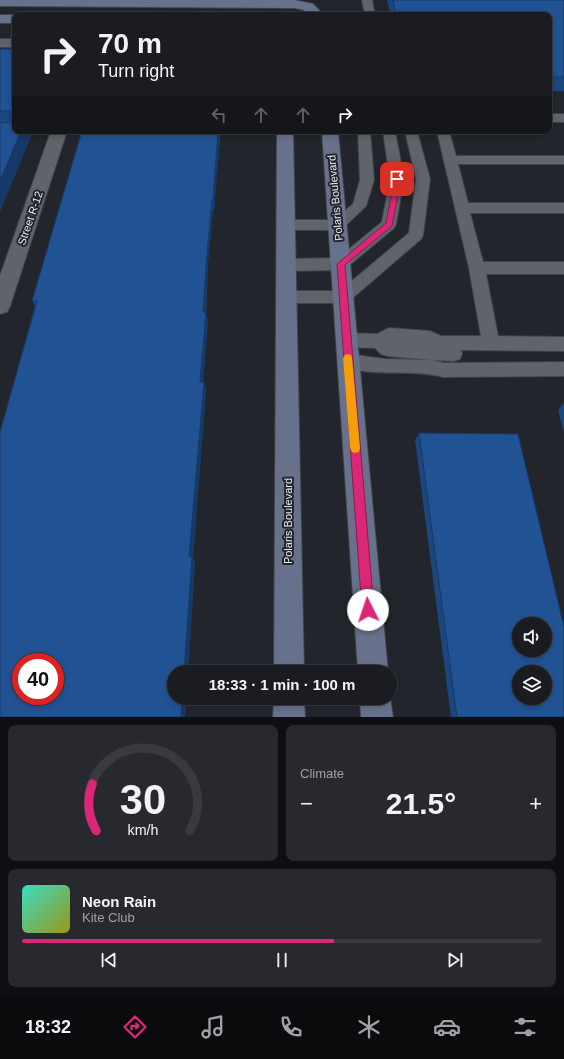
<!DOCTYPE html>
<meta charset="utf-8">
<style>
:root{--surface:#1a1c21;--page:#27292e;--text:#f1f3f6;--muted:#9fa1a5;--line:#383a3f;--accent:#db2777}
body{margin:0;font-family:Helvetica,sans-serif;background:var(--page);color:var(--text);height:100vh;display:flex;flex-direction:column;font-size:15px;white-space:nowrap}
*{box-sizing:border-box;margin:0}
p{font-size:13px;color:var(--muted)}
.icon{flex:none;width:22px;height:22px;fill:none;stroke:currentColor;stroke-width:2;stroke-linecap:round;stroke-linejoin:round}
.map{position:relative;height:717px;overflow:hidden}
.panel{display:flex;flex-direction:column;gap:8px;padding:8px;background:#0e0f12;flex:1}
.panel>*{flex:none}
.hud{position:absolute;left:12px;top:12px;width:540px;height:122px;border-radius:8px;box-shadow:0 2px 6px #0003,0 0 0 1px var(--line);background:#1a1c21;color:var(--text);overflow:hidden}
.fabs{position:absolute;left:512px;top:617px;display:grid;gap:8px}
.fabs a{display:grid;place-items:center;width:40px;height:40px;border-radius:50%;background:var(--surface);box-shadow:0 2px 6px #0003,0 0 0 1px var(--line);font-size:20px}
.speed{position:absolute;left:12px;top:653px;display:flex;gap:8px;font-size:20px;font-weight:700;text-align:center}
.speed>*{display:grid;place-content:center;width:52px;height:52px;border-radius:50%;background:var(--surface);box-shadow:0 2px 6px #0003,0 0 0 1px var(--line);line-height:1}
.speed .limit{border:6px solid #d22;background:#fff;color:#111}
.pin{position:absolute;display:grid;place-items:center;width:34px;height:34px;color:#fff;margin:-17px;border-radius:8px;box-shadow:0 2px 6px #0006}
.me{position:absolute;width:44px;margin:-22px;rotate:356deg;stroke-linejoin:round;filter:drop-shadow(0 0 3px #0008)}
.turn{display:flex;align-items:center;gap:14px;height:84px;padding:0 20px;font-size:18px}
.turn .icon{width:52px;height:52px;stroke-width:2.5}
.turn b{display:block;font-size:28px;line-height:34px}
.lanes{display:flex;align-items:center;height:38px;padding:0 20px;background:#0003;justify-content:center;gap:20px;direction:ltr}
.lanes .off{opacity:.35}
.big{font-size:30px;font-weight:600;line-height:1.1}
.panel .widget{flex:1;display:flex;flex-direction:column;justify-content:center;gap:6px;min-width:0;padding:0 14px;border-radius:8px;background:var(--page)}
.panel .dial{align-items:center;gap:0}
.dial svg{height:104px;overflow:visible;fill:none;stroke:var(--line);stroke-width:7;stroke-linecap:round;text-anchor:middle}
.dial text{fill:var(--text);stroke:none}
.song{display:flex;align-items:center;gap:12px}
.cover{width:48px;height:48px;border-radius:6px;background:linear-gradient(135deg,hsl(170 70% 55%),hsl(60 70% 35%))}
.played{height:4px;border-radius:2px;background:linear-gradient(90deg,var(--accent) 60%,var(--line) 60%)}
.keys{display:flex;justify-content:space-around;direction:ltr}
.heat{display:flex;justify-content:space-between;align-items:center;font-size:22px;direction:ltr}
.panel .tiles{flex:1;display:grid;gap:8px;grid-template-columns:1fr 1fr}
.widget:last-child{grid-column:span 2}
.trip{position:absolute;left:167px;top:665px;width:230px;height:40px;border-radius:20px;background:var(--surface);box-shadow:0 2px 6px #0003,0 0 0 1px var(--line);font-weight:600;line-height:40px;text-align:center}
.tabs{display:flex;height:64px;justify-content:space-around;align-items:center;background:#0a0b0d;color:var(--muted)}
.tabs .icon{width:28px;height:28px}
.tabs .current{color:var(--accent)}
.tabs b{font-size:18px;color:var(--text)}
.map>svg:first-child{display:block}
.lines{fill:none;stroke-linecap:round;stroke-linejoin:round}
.lane-casing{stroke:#40444a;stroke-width:2}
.street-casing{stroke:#40444a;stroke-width:2}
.secondary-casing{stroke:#40444a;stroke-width:2}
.lane{fill:#5f646b;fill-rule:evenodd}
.street{fill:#5f646b;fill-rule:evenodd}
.secondary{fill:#67718b;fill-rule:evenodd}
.wall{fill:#1c477e;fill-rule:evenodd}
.shaded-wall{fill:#173967}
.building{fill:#215293;stroke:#173967;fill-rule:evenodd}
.route{fill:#db2777;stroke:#8e194d}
.slow{fill:#f59e0b}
.labels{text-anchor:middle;stroke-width:4;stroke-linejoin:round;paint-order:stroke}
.street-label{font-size:11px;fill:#e9ecf0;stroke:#22262c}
</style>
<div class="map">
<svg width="564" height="717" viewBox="0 0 564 717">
<rect width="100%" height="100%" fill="#22262c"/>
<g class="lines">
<!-- lane casing -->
<g class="lane-casing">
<path id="lane" d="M362,0H372L375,15H365Z
M549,114H564V122H549Z
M358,131H370L374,180L366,206L342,229L337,230H285L280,229L278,225L280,221L285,220H334L353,204L360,180Z
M383,131H395L404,179L396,224L394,228L346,268L341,270L286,271L281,269L278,265L281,261L286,259L338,258L382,222L390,179Z
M405,131H417L430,179L423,235L421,239L349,301L343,303H286L280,301L278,297L280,293L286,291H340L409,233L416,179Z
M437,131H449L456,156H564V164H458L468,203H564V213H470L483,262H564V274H486L498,336L564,337V351L461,350L462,354L460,359L454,361L433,360L443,363L564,362V376L443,377C411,368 374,378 342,366L339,361L342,356L348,354L385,359L432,360L387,356L381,354L375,348L346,347L340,345L338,340L340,335L346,333L377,334L389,328L430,331L441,336H481L469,268Z"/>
</g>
<!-- street casing -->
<g class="street-casing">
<path id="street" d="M0,39H15V47H0Z
M51,131H67L10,306L7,312L0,314V276Z"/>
</g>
<!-- secondary casing -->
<g class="secondary-casing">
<path id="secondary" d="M0,0H294L313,4L324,15H309L304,10L294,8L0,6Z
M0,15H15V23H0Z
M277,131H293L304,672H274Z
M322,131H338L388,672H358Z
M390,697L393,717H361L360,698Z
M274,698H304L305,717H273Z"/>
</g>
<!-- lane -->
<use href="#lane" class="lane"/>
<!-- street -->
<use href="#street" class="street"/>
<!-- secondary -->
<use href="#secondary" class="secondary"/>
</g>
<!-- wall -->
<path class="wall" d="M387,0H564V91H549V15H391Z
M0,49H15V131H33L0,211Z
M82,131H219L220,137L214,210H213L208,263L206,312L208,321L203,382H204L206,390L193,558L195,561L188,672H174V698H186L185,717H0V432L35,306L32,301ZM21,662H55V696H21Z
M564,403V433L558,410Z
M419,433L564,717H451L415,440Z"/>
<!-- shaded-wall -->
<path class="shaded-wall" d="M21,131H33L0,211V181Z
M218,131H219L220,137L214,210L213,200Z
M212,200L213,210L208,263L205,319L206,312L208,321L202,390L200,382L203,312L207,254Z
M204,382L206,390L193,558L195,561L188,672H184L189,557Z
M182,698H186L185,717H181Z"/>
<!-- building -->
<path class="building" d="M393,0H564V77H549V15H396Z
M0,49H15V117L10,116V111H0Z
M15,122V131H21L0,181V123Z
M82,131H218L213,200H212L207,254L203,312H206L200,382H204L189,557H192L184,672H174V698H182L181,717H0V432L37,301H32ZM21,662H55V696H21Z
M419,433L518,434L564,627V717H457ZM519,624H545V650H519ZM519,672H545V698H519Z"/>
<!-- route -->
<path class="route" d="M395,177H397L401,179L392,226L345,265L374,610L372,614L368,616L364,614L362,610L337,264L386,223Z"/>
<!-- slow -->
<path class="slow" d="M348,354L351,355L352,358L360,448L359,452L355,453L352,452L350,448L343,358L345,355Z"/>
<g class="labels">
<!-- street labels -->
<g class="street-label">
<text transform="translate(335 198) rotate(-95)" y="4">Polaris Boulevard</text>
<text transform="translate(30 218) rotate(-71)" y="4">Street R-12</text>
<text transform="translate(288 521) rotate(-90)" y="4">Polaris Boulevard</text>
</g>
</g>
</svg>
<div class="fabs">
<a><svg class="icon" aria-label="sound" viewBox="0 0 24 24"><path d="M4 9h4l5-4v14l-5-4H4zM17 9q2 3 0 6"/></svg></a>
<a><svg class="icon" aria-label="layers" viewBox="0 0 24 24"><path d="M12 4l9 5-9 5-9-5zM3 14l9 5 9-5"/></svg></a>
</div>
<div class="speed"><div class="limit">40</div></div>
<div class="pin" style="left:397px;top:179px;background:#d93025"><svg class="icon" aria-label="arrive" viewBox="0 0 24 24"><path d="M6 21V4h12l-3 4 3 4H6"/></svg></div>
<svg class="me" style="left:368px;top:610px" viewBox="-20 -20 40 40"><circle r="19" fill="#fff"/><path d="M0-13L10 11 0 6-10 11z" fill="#db2777"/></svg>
<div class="trip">18:33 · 1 min · 100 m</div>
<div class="hud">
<div class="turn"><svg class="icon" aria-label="right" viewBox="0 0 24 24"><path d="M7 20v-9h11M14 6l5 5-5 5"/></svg><div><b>70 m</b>Turn right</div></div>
<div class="lanes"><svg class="icon off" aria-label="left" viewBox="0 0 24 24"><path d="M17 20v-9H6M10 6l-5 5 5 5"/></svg><svg class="icon off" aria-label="ahead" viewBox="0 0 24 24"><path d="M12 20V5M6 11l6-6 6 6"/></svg><svg class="icon off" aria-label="ahead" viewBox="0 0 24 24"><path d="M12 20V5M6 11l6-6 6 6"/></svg><svg class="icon" aria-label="right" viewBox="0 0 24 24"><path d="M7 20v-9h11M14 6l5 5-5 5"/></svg></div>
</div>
</div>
<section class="panel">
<div class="tiles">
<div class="widget dial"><svg viewBox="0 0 100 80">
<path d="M14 69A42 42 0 1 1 86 69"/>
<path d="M14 69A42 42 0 0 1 11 33" stroke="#db2777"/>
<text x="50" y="56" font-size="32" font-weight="700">30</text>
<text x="50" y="72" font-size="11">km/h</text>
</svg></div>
<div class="widget"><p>Climate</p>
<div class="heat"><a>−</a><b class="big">21.5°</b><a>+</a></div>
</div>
<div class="widget">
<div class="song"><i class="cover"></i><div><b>Neon Rain</b><p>Kite Club</p></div></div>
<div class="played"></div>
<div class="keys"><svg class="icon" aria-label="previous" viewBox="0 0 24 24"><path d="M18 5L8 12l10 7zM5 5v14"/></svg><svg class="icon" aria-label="pause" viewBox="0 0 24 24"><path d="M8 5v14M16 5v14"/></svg><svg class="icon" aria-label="next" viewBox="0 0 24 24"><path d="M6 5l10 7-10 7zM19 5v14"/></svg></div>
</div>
</div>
</section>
<nav class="tabs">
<b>18:32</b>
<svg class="icon current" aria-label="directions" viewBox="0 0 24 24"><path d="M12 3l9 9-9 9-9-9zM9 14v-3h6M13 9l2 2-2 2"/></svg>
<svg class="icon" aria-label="music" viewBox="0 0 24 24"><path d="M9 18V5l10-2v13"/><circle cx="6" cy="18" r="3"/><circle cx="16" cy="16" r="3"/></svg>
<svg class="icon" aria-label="phone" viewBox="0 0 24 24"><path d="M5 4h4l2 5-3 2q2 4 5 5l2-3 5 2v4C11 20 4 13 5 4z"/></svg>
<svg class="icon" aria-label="climate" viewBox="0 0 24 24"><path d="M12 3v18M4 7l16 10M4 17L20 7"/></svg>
<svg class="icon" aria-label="car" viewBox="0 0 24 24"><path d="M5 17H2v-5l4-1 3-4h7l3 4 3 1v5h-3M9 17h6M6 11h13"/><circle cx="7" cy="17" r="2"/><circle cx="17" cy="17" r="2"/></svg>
<svg class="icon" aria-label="filters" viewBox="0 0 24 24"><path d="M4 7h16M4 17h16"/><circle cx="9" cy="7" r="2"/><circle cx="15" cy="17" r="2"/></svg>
</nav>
